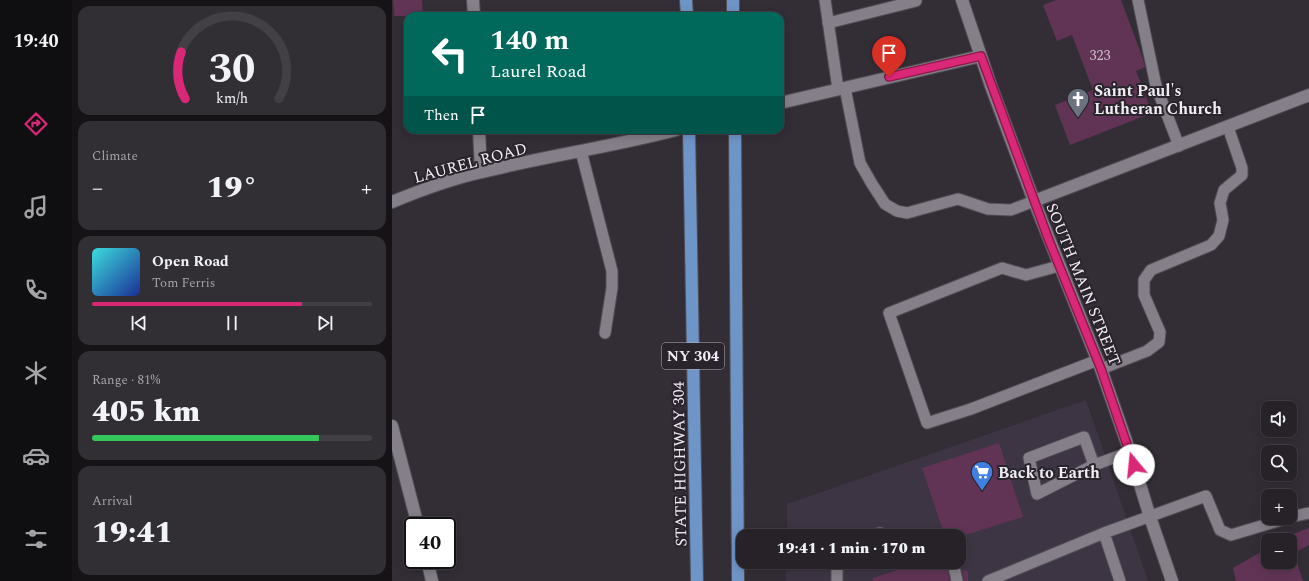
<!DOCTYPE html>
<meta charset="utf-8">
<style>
:root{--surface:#262228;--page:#322f34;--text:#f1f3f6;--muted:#a4a4a8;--line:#423f45;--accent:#db2777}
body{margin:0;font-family:Spectral,serif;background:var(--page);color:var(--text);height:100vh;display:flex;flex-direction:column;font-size:15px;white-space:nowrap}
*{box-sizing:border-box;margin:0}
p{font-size:13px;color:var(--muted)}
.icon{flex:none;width:22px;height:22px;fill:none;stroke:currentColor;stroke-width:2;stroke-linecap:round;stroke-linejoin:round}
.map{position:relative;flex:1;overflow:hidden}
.sheet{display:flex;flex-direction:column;gap:6px;padding:6px;background:#151316;width:320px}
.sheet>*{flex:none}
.hud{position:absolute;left:12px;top:12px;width:380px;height:122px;border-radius:12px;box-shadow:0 2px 10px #0003,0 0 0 1px var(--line);background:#00695c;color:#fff;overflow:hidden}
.fabs{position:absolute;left:869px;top:401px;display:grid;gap:8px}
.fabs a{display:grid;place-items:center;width:36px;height:36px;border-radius:8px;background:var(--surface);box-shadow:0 2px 10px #0003,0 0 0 1px var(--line);font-size:20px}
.speed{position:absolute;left:12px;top:517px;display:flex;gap:8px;font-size:20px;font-weight:700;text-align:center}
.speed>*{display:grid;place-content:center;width:52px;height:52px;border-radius:50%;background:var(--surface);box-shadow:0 2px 10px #0003,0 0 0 1px var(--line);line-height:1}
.speed .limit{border:2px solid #111;border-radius:6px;background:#fff;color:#111}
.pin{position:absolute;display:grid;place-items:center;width:34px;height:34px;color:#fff;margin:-41px -17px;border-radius:50% 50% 50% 0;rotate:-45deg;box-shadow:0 0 4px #0007}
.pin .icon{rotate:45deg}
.me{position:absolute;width:44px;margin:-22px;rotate:343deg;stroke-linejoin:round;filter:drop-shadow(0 0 3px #0008)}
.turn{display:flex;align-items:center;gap:14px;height:84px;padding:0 20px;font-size:18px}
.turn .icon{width:52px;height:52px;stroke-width:2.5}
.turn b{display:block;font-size:28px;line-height:34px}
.then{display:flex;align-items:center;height:38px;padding:0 20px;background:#0003;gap:8px;font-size:15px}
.big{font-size:30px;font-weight:800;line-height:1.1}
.sheet .tile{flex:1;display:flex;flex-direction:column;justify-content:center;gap:6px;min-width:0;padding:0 14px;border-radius:12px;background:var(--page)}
.sheet .dial{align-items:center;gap:0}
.dial svg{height:104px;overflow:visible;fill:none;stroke:var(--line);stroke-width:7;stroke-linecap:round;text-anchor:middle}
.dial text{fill:var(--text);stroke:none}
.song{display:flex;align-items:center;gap:12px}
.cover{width:48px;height:48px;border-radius:6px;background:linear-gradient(135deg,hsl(180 70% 55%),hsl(230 70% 35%))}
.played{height:4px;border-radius:2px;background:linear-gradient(90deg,var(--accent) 75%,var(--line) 75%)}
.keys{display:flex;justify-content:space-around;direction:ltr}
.heat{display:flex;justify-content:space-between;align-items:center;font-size:22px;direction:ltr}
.charge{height:6px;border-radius:3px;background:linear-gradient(90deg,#34c759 81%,var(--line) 0)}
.trip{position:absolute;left:344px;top:529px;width:230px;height:40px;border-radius:12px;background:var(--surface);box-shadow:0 2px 10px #0003,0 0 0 1px var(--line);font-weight:800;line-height:40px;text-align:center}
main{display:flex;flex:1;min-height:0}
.menu{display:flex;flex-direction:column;width:72px;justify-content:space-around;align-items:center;background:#0f0e10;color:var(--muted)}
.menu .icon{width:28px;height:28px}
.menu .active{color:var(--accent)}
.menu b{font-size:18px;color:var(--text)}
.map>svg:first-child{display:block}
.built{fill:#3d3543}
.building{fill:#613455}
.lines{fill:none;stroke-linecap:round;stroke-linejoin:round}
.lane-casing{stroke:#514e55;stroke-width:13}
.street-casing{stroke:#514e55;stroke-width:14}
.secondary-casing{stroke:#514e55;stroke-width:14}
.primary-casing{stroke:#514e55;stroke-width:14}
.lane{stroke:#857f89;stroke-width:11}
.street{stroke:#857f89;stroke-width:12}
.secondary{stroke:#857f89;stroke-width:12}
.primary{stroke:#6e95c7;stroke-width:12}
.route-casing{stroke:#8e194d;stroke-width:10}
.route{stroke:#db2777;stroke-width:7}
.labels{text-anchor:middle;stroke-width:4;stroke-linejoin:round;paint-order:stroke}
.number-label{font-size:14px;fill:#ccbecb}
.shield{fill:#29242c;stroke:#b4b0b7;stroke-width:1}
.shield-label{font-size:15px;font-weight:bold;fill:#efecf2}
.poi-label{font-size:16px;font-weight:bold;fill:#efecf2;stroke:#29242c;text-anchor:start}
.street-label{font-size:16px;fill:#efecf2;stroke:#29242c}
</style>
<main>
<nav class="menu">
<b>19:40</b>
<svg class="icon active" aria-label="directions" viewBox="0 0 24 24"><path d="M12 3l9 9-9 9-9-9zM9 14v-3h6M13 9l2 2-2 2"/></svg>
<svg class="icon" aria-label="music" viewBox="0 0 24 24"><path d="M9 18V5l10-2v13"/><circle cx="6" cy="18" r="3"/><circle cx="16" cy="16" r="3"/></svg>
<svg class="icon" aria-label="phone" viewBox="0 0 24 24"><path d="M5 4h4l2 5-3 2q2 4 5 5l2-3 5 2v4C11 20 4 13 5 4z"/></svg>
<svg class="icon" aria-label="climate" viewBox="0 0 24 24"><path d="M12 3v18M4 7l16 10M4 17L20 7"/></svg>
<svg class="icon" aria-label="car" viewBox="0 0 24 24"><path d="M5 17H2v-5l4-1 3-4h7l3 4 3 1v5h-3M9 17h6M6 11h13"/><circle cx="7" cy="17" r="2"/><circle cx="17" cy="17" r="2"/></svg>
<svg class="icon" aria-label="filters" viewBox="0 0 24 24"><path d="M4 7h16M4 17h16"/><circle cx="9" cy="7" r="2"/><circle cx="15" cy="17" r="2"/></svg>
</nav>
<section class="sheet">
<div class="tile dial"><svg viewBox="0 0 100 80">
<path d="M14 69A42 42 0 1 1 86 69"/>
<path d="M14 69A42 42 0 0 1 11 33" stroke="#db2777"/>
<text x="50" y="56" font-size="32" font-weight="700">30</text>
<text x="50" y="72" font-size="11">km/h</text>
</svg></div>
<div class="tile"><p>Climate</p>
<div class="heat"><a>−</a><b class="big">19°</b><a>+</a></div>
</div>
<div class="tile">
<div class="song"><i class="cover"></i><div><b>Open Road</b><p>Tom Ferris</p></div></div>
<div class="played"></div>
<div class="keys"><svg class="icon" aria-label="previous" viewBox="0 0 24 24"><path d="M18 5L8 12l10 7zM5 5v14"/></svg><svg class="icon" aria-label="pause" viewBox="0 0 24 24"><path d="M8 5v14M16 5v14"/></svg><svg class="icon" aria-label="next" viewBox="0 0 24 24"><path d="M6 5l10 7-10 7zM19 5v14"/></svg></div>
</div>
<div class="tile"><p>Range · 81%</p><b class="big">405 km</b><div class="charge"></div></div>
<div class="tile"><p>Arrival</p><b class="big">19:41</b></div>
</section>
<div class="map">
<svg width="917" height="581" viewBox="0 0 917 581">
<rect width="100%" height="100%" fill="#332e36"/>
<!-- built -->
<path class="built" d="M694,400L756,581H394V562H567V536H395V504Z"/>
<!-- building -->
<path class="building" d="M1,0H30L31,16H2Z
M664,0H729L751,59L753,67L744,71L760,113L678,145L663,105L701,90L680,35L665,41L651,5Z
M607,443L631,517L567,537V536H559L551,531L530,468Z
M917,528V545L902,553L911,581H844L841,568L876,548V562H898V540H890L901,534Z
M523,564L555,568L558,581H481V578Z
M570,570L576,571V581H572Z"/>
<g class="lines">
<!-- lane casing -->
<g class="lane-casing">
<path id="lane" d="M433,0L446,89
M746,0L764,86L787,146
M436,23L524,1
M453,88L468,163L480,184L493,204L505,211L515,213L566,199L596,209L619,210L642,201
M189,151L220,271V288L213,333
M667,266L634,275L610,268L497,313L535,423L579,409L706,360
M709,369L755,351L767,342L768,332L752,295V280L759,270L819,245L827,236L831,220L828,203L832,190L850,175V168L836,127
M702,465L692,437L637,458L645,494L702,465L738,452
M898,517L917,513
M712,533L728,581
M478,536L488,533L496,536
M445,562V581
M561,562L565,581
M596,581L712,533L814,496L828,530L839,535L896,518"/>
</g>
<!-- street casing -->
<g class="street-casing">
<path id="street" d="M81,0L82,16
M87,130L89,172
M0,426L26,526
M35,560L40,581"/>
</g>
<!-- secondary casing -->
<g class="secondary-casing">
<path id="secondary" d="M570,0L599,86L642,201L709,369L738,452L758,517L780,581
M388,103L589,56
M642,201C733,165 826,131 917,95
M0,202C29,190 59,179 90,172C154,156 219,147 284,130"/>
</g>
<!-- primary casing -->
<g class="primary-casing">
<path id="primary" d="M294,0L295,16
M341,0V16
M297,130L305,581
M343,130L346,581"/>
</g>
<!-- lane -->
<use href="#lane" class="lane"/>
<!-- street -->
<use href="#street" class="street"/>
<!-- secondary -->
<use href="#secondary" class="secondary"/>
<!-- primary -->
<use href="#primary" class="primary"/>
</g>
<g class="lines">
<!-- route casing -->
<g class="route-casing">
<path id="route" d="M497,77L589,56L656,238L709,369L742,465"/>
</g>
<!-- route -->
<use href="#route" class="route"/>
</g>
<!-- icons -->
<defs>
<g id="church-pin" transform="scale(1.15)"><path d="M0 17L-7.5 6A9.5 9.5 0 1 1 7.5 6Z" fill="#6b7280" stroke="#29242c"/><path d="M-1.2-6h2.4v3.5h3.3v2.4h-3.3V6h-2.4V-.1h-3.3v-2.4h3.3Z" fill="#fff"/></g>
<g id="supermarket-pin" transform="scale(1.15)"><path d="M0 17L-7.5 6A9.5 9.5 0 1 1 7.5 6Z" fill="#3f7fe0" stroke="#29242c"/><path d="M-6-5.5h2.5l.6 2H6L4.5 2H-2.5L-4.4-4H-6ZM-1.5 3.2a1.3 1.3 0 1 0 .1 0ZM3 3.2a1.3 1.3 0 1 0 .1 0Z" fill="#fff"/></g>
</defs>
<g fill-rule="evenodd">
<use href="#church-pin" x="686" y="99"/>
<use href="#supermarket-pin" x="590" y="472"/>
</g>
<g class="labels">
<!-- number labels -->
<g class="number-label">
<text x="708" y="60">323</text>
</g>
<!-- shield labels -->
<rect class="shield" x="270" y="343" width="62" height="26" rx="3"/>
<g class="shield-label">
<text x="301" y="361">NY 304</text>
</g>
<!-- poi labels -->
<g class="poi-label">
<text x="702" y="96">Saint Paul's<tspan x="702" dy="18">Lutheran Church</tspan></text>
<text x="606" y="478">Back to Earth</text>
</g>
<!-- street labels -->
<g class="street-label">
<text transform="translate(78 162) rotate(-15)" y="6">LAUREL ROAD</text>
<text transform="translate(692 284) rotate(68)" y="6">SOUTH MAIN STREET</text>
<text transform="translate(287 464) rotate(-91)" y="6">STATE HIGHWAY 304</text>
</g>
</g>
</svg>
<div class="fabs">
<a><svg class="icon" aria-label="sound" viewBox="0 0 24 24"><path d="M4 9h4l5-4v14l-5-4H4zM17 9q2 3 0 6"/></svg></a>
<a><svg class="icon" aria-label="search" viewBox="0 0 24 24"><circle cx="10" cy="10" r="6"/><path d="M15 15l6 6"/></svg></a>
<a>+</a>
<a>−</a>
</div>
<div class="speed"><div class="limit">40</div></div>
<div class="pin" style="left:497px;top:77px;background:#d93025"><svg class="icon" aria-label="arrive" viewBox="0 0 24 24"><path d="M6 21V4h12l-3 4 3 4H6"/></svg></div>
<svg class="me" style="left:742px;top:465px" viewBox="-20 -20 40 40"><circle r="19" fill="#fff"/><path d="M0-13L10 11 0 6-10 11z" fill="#db2777"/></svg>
<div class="trip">19:41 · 1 min · 170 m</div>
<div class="hud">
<div class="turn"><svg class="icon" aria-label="left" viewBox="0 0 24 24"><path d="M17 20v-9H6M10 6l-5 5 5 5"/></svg><div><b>140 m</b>Laurel Road</div></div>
<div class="then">Then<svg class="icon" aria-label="arrive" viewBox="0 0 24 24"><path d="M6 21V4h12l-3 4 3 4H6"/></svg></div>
</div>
</div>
</main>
